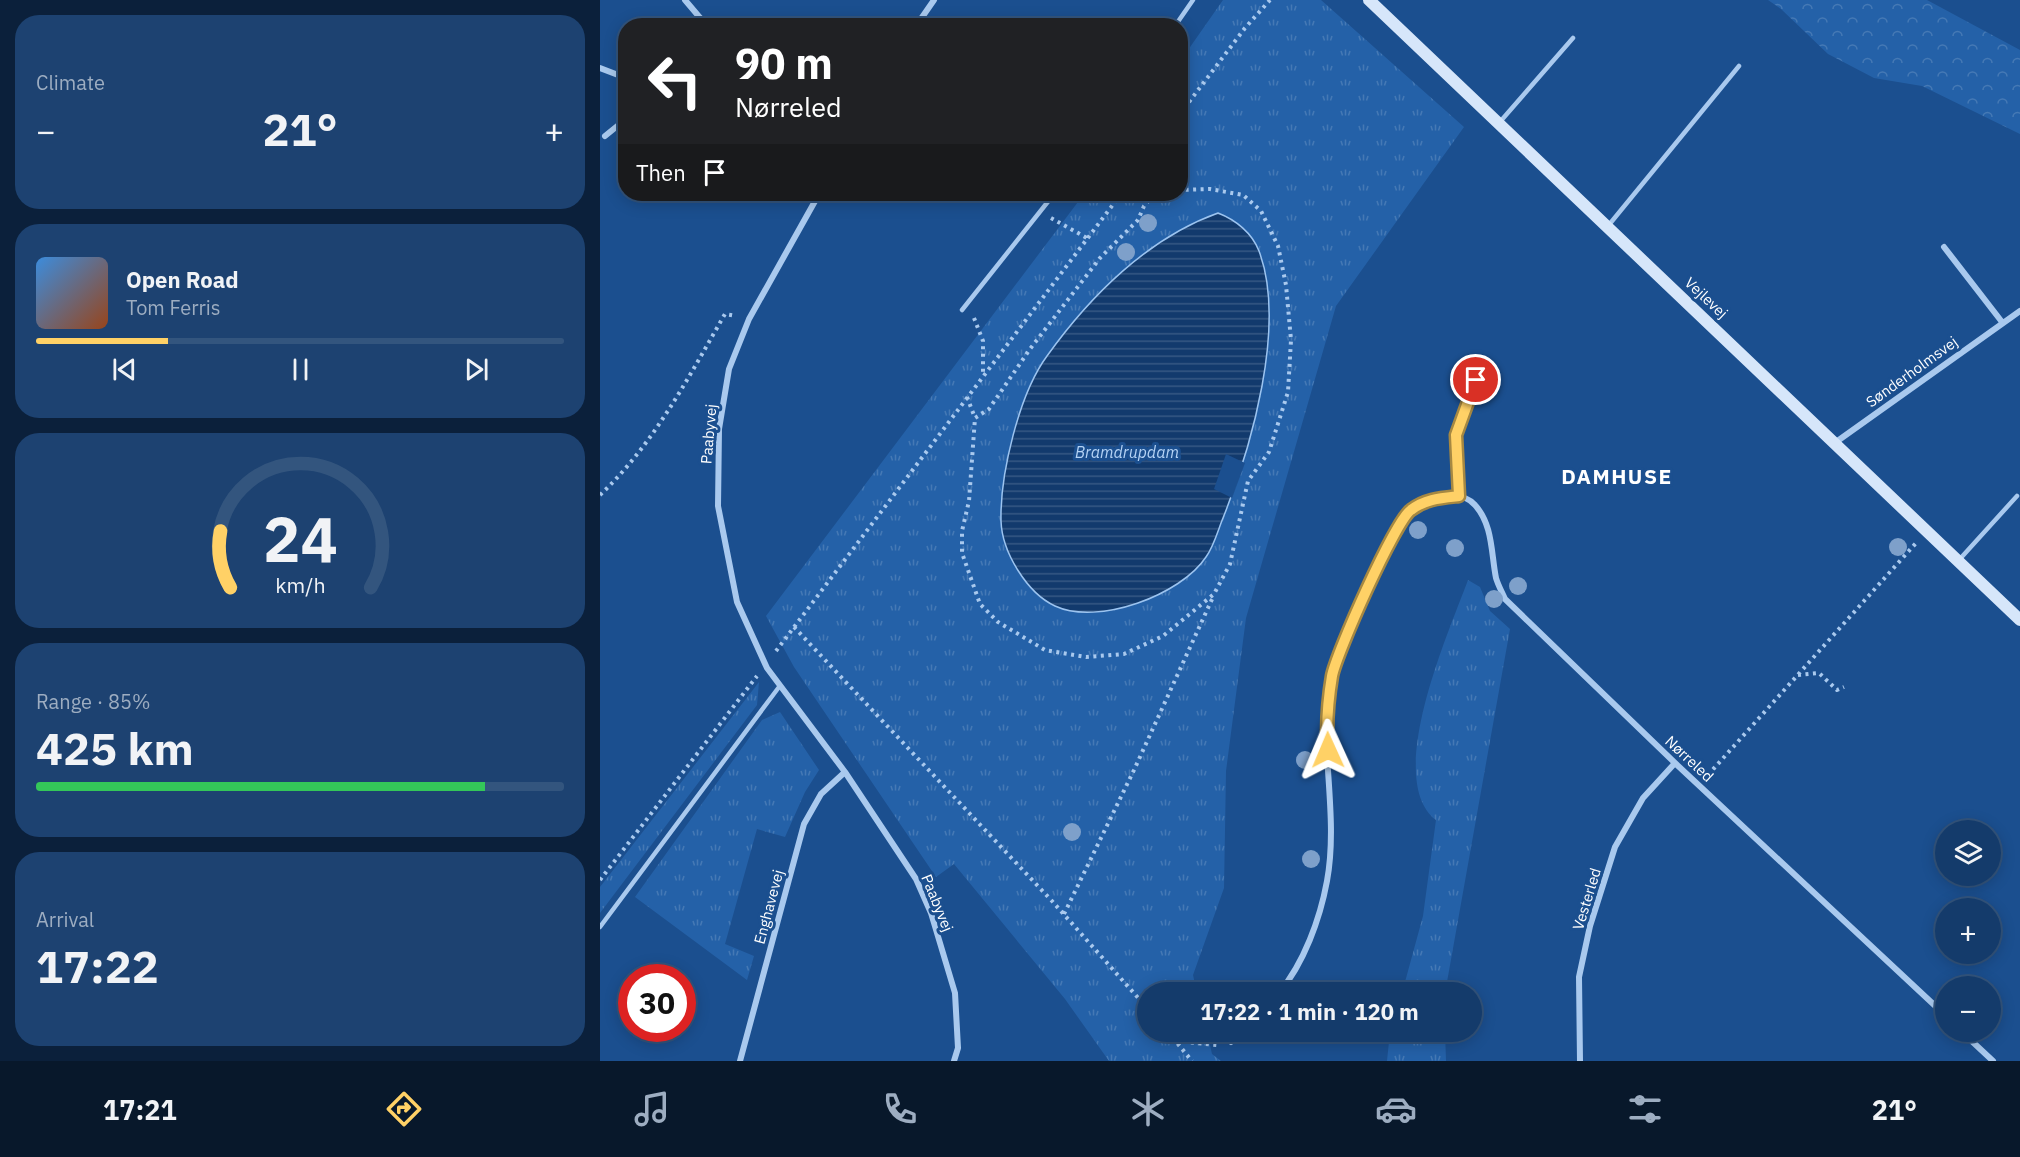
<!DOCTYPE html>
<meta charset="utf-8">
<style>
:root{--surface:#143b6b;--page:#1d4271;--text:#f1f3f6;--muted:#9dadc1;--line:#33557e;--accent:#ffd166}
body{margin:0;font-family:"IBM Plex Sans",sans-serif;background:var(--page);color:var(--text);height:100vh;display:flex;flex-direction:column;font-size:22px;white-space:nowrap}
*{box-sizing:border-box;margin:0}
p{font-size:20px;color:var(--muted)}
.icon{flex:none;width:33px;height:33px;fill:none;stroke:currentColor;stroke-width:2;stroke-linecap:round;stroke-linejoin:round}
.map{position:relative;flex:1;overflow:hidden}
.side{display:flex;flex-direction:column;gap:15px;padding:15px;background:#0b203b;width:600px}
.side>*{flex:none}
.hud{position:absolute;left:18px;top:18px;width:570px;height:183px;border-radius:24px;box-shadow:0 3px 15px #0003,0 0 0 2px var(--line);background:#202124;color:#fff;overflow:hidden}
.controls{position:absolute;left:1335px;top:820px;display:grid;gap:12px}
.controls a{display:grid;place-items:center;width:66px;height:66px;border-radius:50%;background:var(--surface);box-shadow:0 3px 15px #0003,0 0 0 2px var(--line);font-size:30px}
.speed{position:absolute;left:18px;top:964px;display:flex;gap:12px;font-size:30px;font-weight:700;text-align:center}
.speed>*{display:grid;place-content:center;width:78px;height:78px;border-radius:50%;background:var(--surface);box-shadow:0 3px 15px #0003,0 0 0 2px var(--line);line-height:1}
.speed .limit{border:9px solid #d22;background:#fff;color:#111}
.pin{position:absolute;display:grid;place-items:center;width:51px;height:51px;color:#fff;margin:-26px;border:3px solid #fff;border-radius:50%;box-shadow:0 2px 6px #0007}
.me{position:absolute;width:66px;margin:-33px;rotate:359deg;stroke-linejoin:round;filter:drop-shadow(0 0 4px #0008)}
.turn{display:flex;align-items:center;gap:21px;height:126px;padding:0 18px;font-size:27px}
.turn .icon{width:78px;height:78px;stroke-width:2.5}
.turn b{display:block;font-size:42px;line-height:51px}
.then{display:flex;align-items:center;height:57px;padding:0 18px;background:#0003;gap:12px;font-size:22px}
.big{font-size:45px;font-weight:800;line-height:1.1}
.side .card{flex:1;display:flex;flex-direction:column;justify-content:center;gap:9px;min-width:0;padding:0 21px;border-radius:24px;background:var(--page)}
.side .dial{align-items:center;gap:0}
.dial svg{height:156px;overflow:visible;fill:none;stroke:var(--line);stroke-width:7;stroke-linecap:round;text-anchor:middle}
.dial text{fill:var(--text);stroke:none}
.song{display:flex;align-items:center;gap:18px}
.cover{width:72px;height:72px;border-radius:9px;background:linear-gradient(135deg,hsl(210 70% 55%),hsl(20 70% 35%))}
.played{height:6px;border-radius:3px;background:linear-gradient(90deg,var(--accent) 25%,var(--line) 25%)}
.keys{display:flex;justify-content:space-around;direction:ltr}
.heat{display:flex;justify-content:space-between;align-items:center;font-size:33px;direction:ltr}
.charge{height:9px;border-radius:4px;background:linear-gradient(90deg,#34c759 85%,var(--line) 0)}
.trip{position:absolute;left:537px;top:982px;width:345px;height:60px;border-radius:30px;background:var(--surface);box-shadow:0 3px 15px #0003,0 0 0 2px var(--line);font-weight:800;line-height:60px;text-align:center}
.tabs{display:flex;height:96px;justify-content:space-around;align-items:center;background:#08182b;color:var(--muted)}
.tabs .icon{width:42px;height:42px}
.tabs .current{color:var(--accent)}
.tabs b{font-size:27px;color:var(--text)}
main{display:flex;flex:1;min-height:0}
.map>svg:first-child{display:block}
.grass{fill:url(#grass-tufts)}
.forest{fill:url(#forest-crowns)}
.water{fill:url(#water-rules);stroke:#9cc4f0;stroke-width:1.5}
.pier{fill:#1b4f8f}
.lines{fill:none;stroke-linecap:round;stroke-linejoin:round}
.path{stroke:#a9c9ee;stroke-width:4;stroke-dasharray:3 4.5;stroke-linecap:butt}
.lane{stroke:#a9c9ee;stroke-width:4.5}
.street{stroke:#a9c9ee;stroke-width:6}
.secondary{stroke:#d6e6fa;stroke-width:12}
.tree{fill:#7ea0ca}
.route-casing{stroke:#a68842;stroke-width:15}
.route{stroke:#ffd166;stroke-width:10}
.labels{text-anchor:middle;stroke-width:6;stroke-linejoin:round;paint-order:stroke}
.street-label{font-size:15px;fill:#fff;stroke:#1b4f8f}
.water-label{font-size:16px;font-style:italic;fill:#b5d3f5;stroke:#1b4f8f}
.district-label{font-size:21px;font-weight:bold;letter-spacing:1.5px;fill:#fff;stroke:#1b4f8f}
</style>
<main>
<section class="side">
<div class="card"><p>Climate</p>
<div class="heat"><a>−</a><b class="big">21°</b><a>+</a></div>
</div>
<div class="card">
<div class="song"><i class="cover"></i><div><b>Open Road</b><p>Tom Ferris</p></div></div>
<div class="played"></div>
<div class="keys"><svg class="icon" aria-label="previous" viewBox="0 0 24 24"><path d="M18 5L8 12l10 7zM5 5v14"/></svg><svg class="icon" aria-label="pause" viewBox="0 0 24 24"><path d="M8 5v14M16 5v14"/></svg><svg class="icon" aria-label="next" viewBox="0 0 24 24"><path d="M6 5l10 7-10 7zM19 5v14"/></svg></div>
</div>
<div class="card dial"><svg viewBox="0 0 100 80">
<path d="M14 69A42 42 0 1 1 86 69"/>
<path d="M14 69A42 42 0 0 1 9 40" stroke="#ffd166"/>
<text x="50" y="56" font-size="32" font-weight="700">24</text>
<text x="50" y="72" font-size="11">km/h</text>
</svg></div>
<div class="card"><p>Range · 85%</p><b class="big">425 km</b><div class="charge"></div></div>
<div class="card"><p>Arrival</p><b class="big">17:22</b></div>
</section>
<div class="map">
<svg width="1420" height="1061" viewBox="0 0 1420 1061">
<defs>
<pattern id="grass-tufts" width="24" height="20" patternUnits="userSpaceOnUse" patternTransform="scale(1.5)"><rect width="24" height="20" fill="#2461a8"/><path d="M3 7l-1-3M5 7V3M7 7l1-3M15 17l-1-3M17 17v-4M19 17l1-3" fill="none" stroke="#4579b5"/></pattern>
<pattern id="forest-crowns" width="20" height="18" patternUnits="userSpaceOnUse" patternTransform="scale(1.5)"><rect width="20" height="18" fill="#2461a8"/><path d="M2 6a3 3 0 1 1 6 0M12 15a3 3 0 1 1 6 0" fill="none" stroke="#4579b5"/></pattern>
<pattern id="water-rules" width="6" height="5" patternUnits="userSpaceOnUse" patternTransform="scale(1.5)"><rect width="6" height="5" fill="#123a6d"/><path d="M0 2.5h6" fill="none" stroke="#365883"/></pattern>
</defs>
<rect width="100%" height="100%" fill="#1b4f8f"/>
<!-- grass -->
<path class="grass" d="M623,0H721L864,127L736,306L646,618L626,771L624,888L593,975L597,993H548V1032H607L612,1054L621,1061H509L465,999L354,864L336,877L194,667L166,616L484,194H580L581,60Z
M868,580L880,587L890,611L910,629L845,993H802L823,916L836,820C783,779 849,632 868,580Z
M159,682L157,705L0,913V887Z
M180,712L219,770L205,792L185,837L157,829L125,944L154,956L147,980L35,897L162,720Z
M790,1032H845L846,1061H787Z"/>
<!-- forest -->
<path class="forest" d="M1168,0H1327L1420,50V134L1322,86L1274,78L1228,54L1181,9Z"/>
<!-- water -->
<path class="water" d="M618,213C636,220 652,233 659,251C687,325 651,448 623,518C618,530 614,546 606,557C581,595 498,626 455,606C427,593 402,552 401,521C400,474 419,394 447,356C490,296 548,238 618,213Z"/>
<!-- pier -->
<path class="pier" d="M626,454L645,463L632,498L614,489Z"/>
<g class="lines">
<!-- path -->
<path class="path" d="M580,114L645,28L670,0
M562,194L553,196L544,206L538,220L500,258L430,349L389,409L375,418L369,501L362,531V553L380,604L398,622L445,650L486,657L524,654L563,636L614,594L630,564L648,481L669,452L688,392L691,340L686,285L678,246L661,211L643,195L610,189L580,190
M451,218L487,238
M374,318L383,341V375
M367,397L375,418
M0,495C54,444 88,378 125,314L136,316
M194,627L452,901L548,1009
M176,651L521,194
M1198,675L1219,673L1237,690L1244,687
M1108,775L1316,543
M0,880L157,676
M464,914L534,770L613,597
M568,1032L592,1061
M576,1041L617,1045"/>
<!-- lane -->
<path class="lane" d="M575,26L593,0
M899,123L973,38
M1008,226L1139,66
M362,310L454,194
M1359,560L1417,496
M0,927L179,687"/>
<!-- street -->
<path class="street" d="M85,0L107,26
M316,26L334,0
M0,68L26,78
M5,136L26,119
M219,194L149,319L129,369L119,429L118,506L137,602L167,668L245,772L316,879L331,913L355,993L358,1048L354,1061
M1344,247L1402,322
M1236,442L1420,311
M859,496L857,435L876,380
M679,993C704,963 720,919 727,881C736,832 727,780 726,731C726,670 754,617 780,564C791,540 802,510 828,501C842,495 864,492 875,505C893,525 891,553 896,578C898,585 902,592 905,599L1075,763L1346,1016
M1362,1032L1393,1061
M631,1042L641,1032
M140,1061L204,824L221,794L245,772
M980,1061L979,977L990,926L1015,847L1043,798L1075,763"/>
<!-- secondary -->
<path class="secondary" d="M769,0L1420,620"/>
</g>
<!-- trees -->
<g class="tree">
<circle cx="548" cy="223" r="9"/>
<circle cx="526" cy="252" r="9"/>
<circle cx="818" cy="530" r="9"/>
<circle cx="1298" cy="547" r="9"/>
<circle cx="855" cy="548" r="9"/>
<circle cx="918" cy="586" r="9"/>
<circle cx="894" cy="599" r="9"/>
<circle cx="705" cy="760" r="9"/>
<circle cx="472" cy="832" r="9"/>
<circle cx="711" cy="859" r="9"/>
</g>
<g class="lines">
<!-- route casing -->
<g class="route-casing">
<path id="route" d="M728,750C726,726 728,700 732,676C736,654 795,521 811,510C825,499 841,498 859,496L856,435L876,380"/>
</g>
<!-- route -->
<use href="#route" class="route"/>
</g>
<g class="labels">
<!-- street labels -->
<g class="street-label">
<text transform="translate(1106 298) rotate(43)" y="5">Vejlevej</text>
<text transform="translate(1312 372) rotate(-36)" y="5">Sønderholmsvej</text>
<text transform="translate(109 434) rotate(-85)" y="5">Paabyvej</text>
<text transform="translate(1089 759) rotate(43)" y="5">Nørreled</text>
<text transform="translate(987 899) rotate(-73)" y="5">Vesterled</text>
<text transform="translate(337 903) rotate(68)" y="5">Paabyvej</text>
<text transform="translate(169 907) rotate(-75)" y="5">Enghavevej</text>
</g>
<!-- water labels -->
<g class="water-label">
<text x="527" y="458">Bramdrupdam</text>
</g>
<!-- district labels -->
<g class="district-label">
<text x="1017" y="484">DAMHUSE</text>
</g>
</g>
</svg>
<div class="controls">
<a><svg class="icon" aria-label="layers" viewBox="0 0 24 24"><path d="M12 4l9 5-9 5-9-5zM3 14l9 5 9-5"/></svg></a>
<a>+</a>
<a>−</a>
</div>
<div class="speed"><div class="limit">30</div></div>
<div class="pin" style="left:876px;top:380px;background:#d93025"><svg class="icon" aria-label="arrive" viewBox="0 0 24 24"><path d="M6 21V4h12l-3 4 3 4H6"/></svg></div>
<svg class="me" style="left:728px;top:750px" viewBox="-20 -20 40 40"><path d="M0-17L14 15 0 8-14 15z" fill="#ffd166" stroke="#fff" stroke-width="4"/></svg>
<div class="trip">17:22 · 1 min · 120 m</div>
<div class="hud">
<div class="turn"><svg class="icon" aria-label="left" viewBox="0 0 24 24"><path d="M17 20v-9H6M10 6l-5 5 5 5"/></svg><div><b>90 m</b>Nørreled</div></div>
<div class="then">Then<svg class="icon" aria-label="arrive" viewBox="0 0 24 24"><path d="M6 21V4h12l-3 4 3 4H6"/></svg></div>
</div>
</div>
</main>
<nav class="tabs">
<b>17:21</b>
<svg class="icon current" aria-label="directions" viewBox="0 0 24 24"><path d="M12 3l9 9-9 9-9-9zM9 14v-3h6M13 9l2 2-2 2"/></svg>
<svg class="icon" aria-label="music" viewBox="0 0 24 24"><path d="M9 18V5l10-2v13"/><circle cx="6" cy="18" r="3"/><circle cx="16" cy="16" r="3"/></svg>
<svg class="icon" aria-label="phone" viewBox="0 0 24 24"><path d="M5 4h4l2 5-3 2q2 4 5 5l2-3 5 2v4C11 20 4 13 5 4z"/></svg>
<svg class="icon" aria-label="climate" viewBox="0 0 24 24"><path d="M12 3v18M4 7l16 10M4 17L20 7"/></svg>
<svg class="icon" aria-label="car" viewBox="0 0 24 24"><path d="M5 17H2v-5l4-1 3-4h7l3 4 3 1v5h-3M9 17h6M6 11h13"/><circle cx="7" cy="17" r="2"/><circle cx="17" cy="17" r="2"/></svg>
<svg class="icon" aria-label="filters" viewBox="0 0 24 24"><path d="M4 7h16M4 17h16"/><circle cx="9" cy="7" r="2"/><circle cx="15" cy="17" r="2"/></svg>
<b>21°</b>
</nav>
